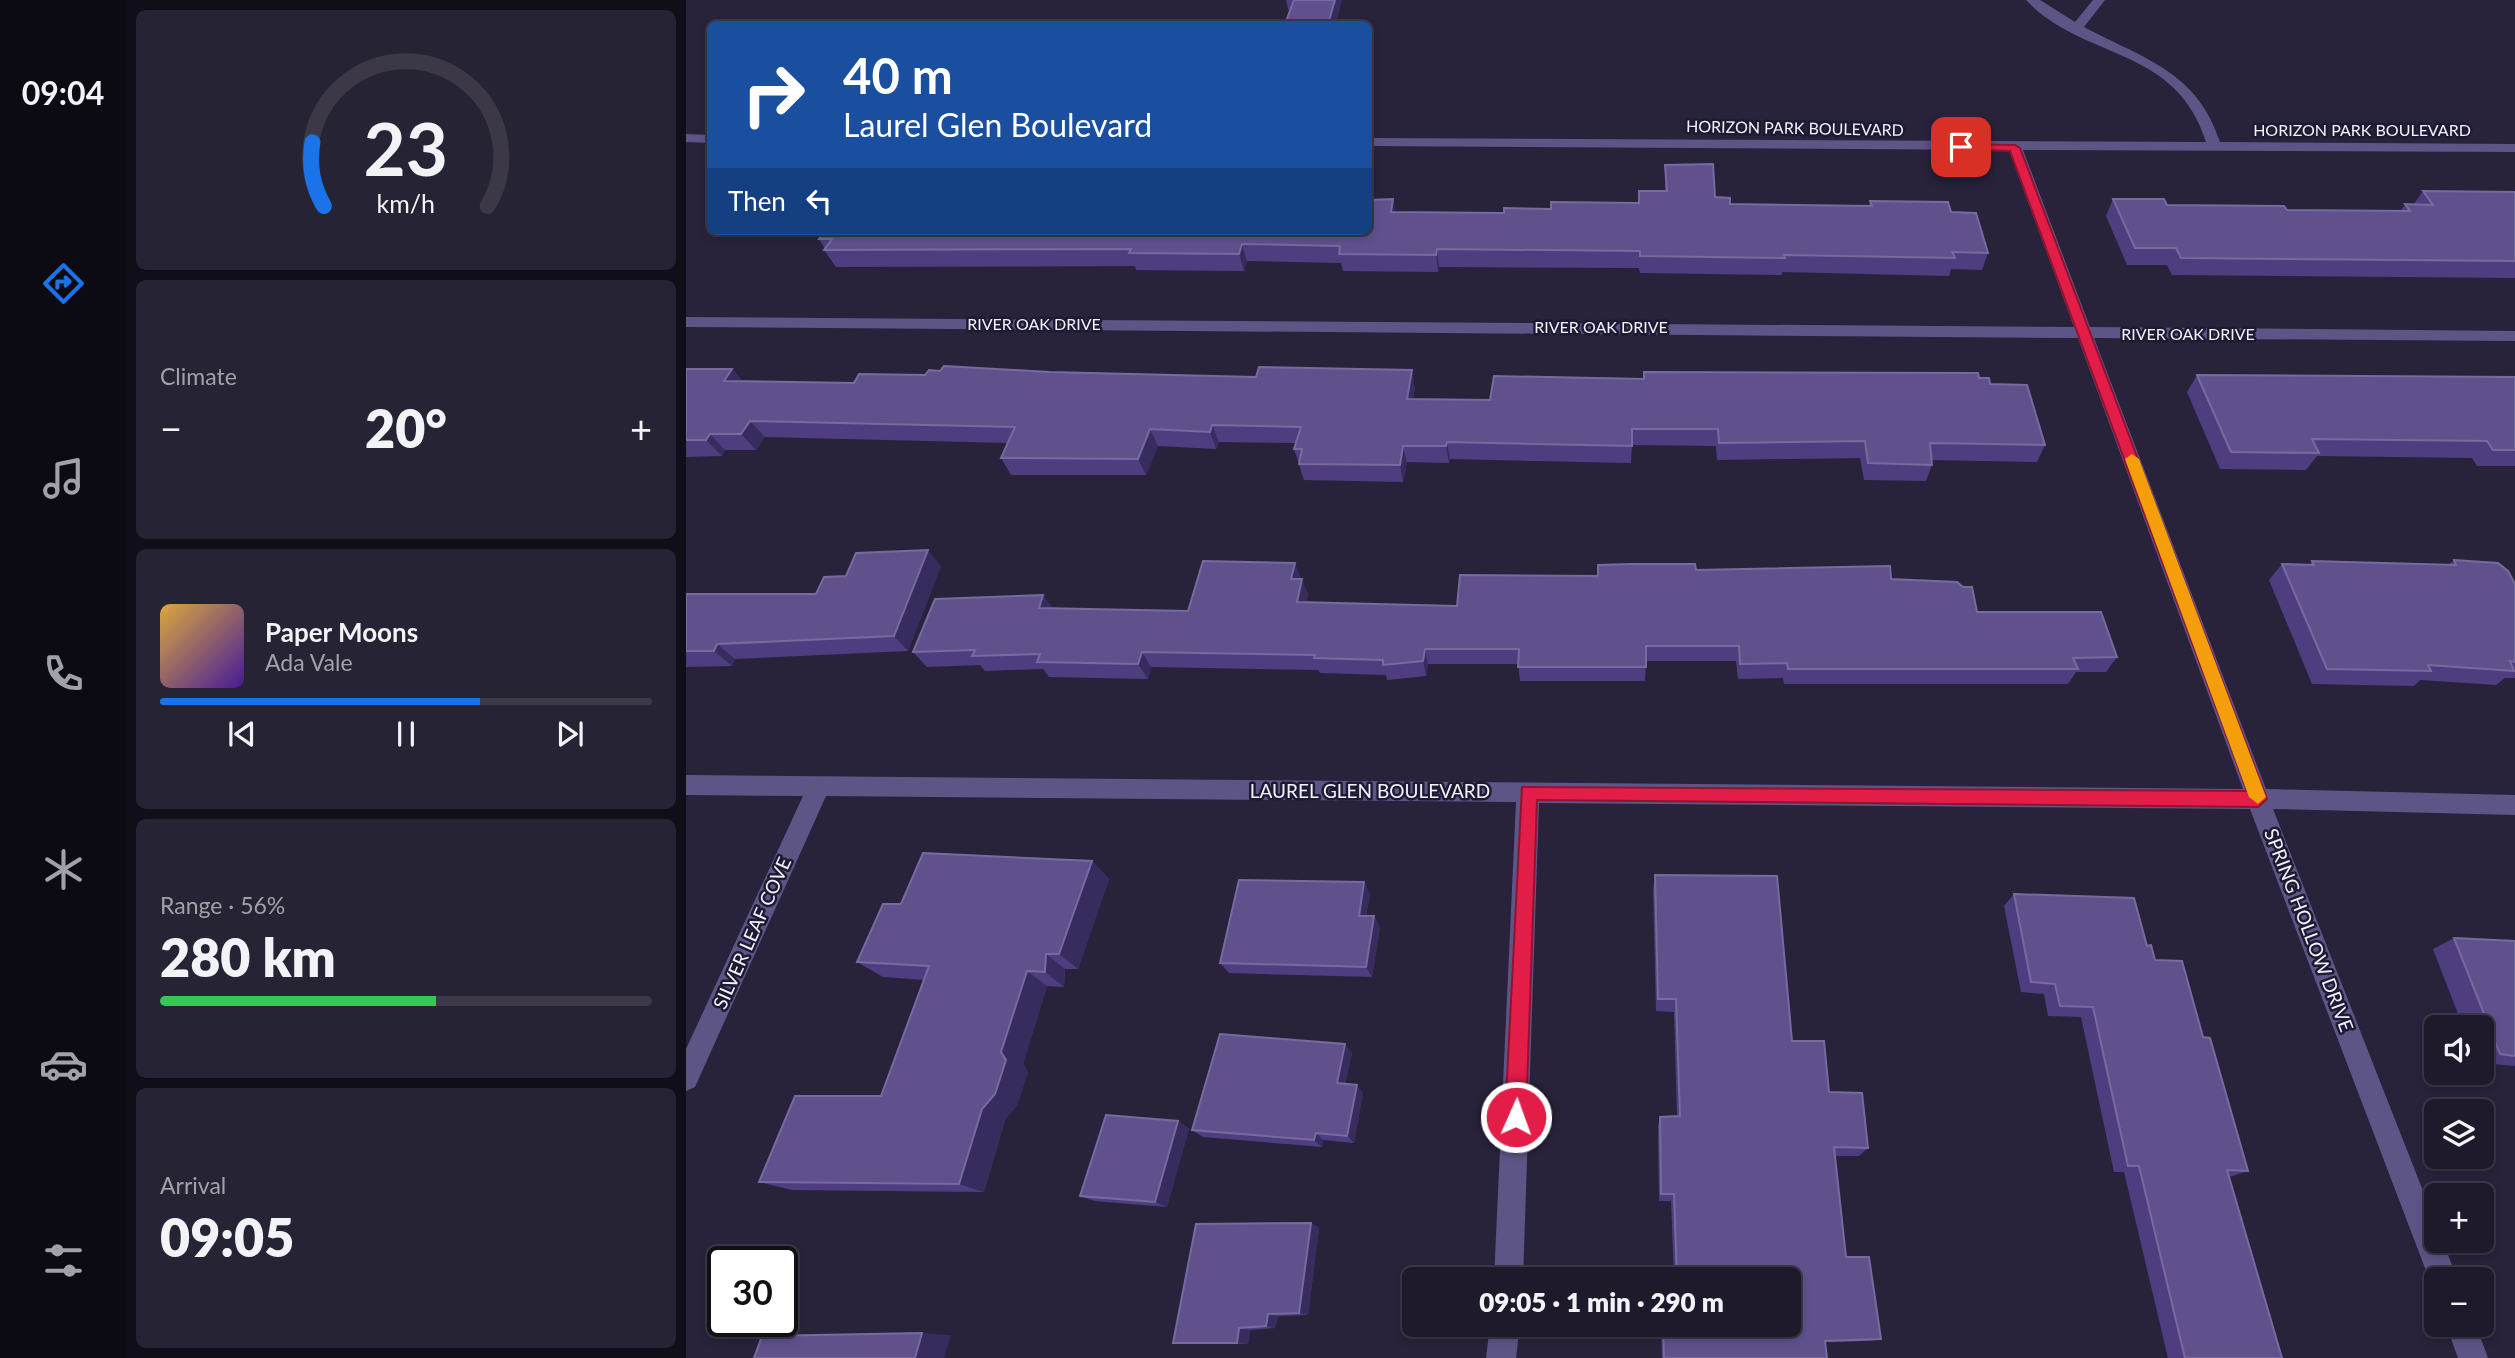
<!DOCTYPE html>
<meta charset="utf-8">
<style>
:root{--surface:#1e1a2c;--page:#262334;--text:#f1f3f6;--muted:#a1a1a9;--line:#3c3848;--accent:#1a73e8}
body{margin:0;font-family:Lato,sans-serif;background:var(--page);color:var(--text);height:100vh;display:flex;flex-direction:column;font-size:26px;white-space:nowrap}
*{box-sizing:border-box;margin:0}
p{font-size:23px;color:var(--muted)}
.icon{flex:none;width:38px;height:38px;fill:none;stroke:currentColor;stroke-width:2;stroke-linecap:round;stroke-linejoin:round}
.map{position:relative;flex:1;overflow:hidden}
.panel{display:flex;flex-direction:column;gap:10px;padding:10px;background:#100e18;width:560px}
.panel>*{flex:none}
.banner{position:absolute;left:21px;top:21px;width:665px;height:214px;border-radius:10px;box-shadow:0 4px 10px #0003,0 0 0 2px var(--line);background:#1a4fa0;color:#fff;overflow:hidden}
.buttons{position:absolute;left:1738px;top:1015px;display:grid;gap:14px}
.buttons a{display:grid;place-items:center;width:70px;height:70px;border-radius:10px;background:var(--surface);box-shadow:0 4px 10px #0003,0 0 0 2px var(--line);font-size:35px}
.speed{position:absolute;left:21px;top:1246px;display:flex;gap:14px;font-size:35px;font-weight:700;text-align:center}
.speed>*{display:grid;place-content:center;width:91px;height:91px;border-radius:50%;background:var(--surface);box-shadow:0 4px 10px #0003,0 0 0 2px var(--line);line-height:1}
.speed .limit{border:4px solid #111;border-radius:10px;background:#fff;color:#111}
.pin{position:absolute;display:grid;place-items:center;width:60px;height:60px;color:#fff;margin:-30px;border-radius:14px;box-shadow:0 4px 10px #0006}
.me{position:absolute;width:77px;margin:-38px;rotate:2deg;stroke-linejoin:round;filter:drop-shadow(0 0 5px #0008)}
.turn{display:flex;align-items:center;gap:24px;height:147px;padding:0 21px;font-size:32px}
.turn .icon{width:91px;height:91px;stroke-width:2.5}
.turn b{display:block;font-size:49px;line-height:60px}
.then{display:flex;align-items:center;height:66px;padding:0 21px;background:#0003;gap:14px;font-size:26px}
.big{font-size:52px;font-weight:800;line-height:1.1}
.panel .tile{flex:1;display:flex;flex-direction:column;justify-content:center;gap:10px;min-width:0;padding:0 24px;border-radius:10px;background:var(--page)}
.panel .dial{align-items:center;gap:0}
.dial svg{height:182px;overflow:visible;fill:none;stroke:var(--line);stroke-width:7;stroke-linecap:round;text-anchor:middle}
.dial text{fill:var(--text);stroke:none}
.song{display:flex;align-items:center;gap:21px}
.cover{width:84px;height:84px;border-radius:10px;background:linear-gradient(135deg,hsl(40 70% 55%),hsl(260 70% 35%))}
.played{height:7px;border-radius:4px;background:linear-gradient(90deg,var(--accent) 65%,var(--line) 65%)}
.keys{display:flex;justify-content:space-around;direction:ltr}
.heat{display:flex;justify-content:space-between;align-items:center;font-size:38px;direction:ltr}
.charge{height:10px;border-radius:5px;background:linear-gradient(90deg,#34c759 56%,var(--line) 0)}
.trip{position:absolute;left:716px;top:1267px;width:399px;height:70px;border-radius:10px;background:var(--surface);box-shadow:0 4px 10px #0003,0 0 0 2px var(--line);font-weight:800;line-height:70px;text-align:center}
main{display:flex;flex:1;min-height:0}
.menu{display:flex;flex-direction:column;width:126px;justify-content:space-around;align-items:center;background:#0c0a12;color:var(--muted)}
.menu .icon{width:49px;height:49px}
.menu .active{color:var(--accent)}
.menu b{font-size:32px;color:var(--text)}
.map>svg:first-child{display:block}
.lines{fill:none;stroke-linecap:round;stroke-linejoin:round}
.minor{fill:#5e5587;fill-rule:evenodd}
.wall{fill:#4e3e80}
.shaded-wall{fill:#382b5e}
.building{fill:#60518d;stroke:#776a9f;stroke-width:2}
.route{fill:#e11d48;stroke:#92132f;stroke-width:2}
.slow{fill:#f59e0b}
.labels{text-anchor:middle;stroke-width:5;stroke-linejoin:round;paint-order:stroke}
.far-street-label{font-size:16px;fill:#f3f1fe;stroke:#1e1a31}
.street-label{font-size:19px;fill:#f3f1fe;stroke:#1e1a31}
</style>
<main>
<nav class="menu">
<b>09:04</b>
<svg class="icon active" aria-label="directions" viewBox="0 0 24 24"><path d="M12 3l9 9-9 9-9-9zM9 14v-3h6M13 9l2 2-2 2"/></svg>
<svg class="icon" aria-label="music" viewBox="0 0 24 24"><path d="M9 18V5l10-2v13"/><circle cx="6" cy="18" r="3"/><circle cx="16" cy="16" r="3"/></svg>
<svg class="icon" aria-label="phone" viewBox="0 0 24 24"><path d="M5 4h4l2 5-3 2q2 4 5 5l2-3 5 2v4C11 20 4 13 5 4z"/></svg>
<svg class="icon" aria-label="climate" viewBox="0 0 24 24"><path d="M12 3v18M4 7l16 10M4 17L20 7"/></svg>
<svg class="icon" aria-label="car" viewBox="0 0 24 24"><path d="M5 17H2v-5l4-1 3-4h7l3 4 3 1v5h-3M9 17h6M6 11h13"/><circle cx="7" cy="17" r="2"/><circle cx="17" cy="17" r="2"/></svg>
<svg class="icon" aria-label="filters" viewBox="0 0 24 24"><path d="M4 7h16M4 17h16"/><circle cx="9" cy="7" r="2"/><circle cx="15" cy="17" r="2"/></svg>
</nav>
<section class="panel">
<div class="tile dial"><svg viewBox="0 0 100 80">
<path d="M14 69A42 42 0 1 1 86 69"/>
<path d="M14 69A42 42 0 0 1 9 41" stroke="#1a73e8"/>
<text x="50" y="56" font-size="32" font-weight="700">23</text>
<text x="50" y="72" font-size="11">km/h</text>
</svg></div>
<div class="tile"><p>Climate</p>
<div class="heat"><a>−</a><b class="big">20°</b><a>+</a></div>
</div>
<div class="tile">
<div class="song"><i class="cover"></i><div><b>Paper Moons</b><p>Ada Vale</p></div></div>
<div class="played"></div>
<div class="keys"><svg class="icon" aria-label="previous" viewBox="0 0 24 24"><path d="M18 5L8 12l10 7zM5 5v14"/></svg><svg class="icon" aria-label="pause" viewBox="0 0 24 24"><path d="M8 5v14M16 5v14"/></svg><svg class="icon" aria-label="next" viewBox="0 0 24 24"><path d="M6 5l10 7-10 7zM19 5v14"/></svg></div>
</div>
<div class="tile"><p>Range · 56%</p><b class="big">280 km</b><div class="charge"></div></div>
<div class="tile"><p>Arrival</p><b class="big">09:05</b></div>
</section>
<div class="map">
<svg width="1829" height="1358" viewBox="0 0 1829 1358">
<rect width="100%" height="100%" fill="#28233b"/>
<g class="lines">
<!-- minor -->
<path class="minor" d="M1340,0H1354L1389,22L1407,0H1419L1398,27C1458,59 1511,71 1534,142L1829,144V152L1337,150L1404,327L1829,331V341L1408,338L1580,789L1829,795V815L1587,809L1750,1224V1241H1757L1771,1279H1750V1291L1747,1289L1564,809L853,803L837,1279H808L830,802L140,796L9,1087L0,1091V1049L117,796L0,795V775L1557,789L1392,338L0,327V317L1388,327L1323,150L682,146V138L1520,142C1490,45 1397,61 1340,0Z
M0,134L24,135V143L0,142Z
M804,1325H834L830,1358H800Z
M1760,1325H1790L1802,1358H1772Z"/>
</g>
<!-- wall -->
<path class="wall" d="M600,0H656L604,10L602,9Z
M979,165L1029,197L1044,204L1183,206L1184,201L1265,212L1302,253L1296,270L1265,269L1263,276L1096,272V275L954,273L953,268L753,267L752,272L657,271L655,263L561,261L558,271L450,270L449,266L150,267L138,250L139,249L133,239L709,212L818,213L953,203V191H979Z
M1737,191L1829,192V278L1486,275L1481,265H1441L1420,216L1427,199L1481,205L1601,210L1715,211L1719,204H1728Z
M0,369H46L57,382L168,383L239,375L254,371L363,372L729,387L727,399L804,400L958,379L1293,378L1304,384L1359,445L1351,462L1245,460L1246,465L1240,481L1178,480L1174,458L1031,460L1030,446L946,445L945,463L764,459L763,463L721,462L717,482L618,480L608,449L610,443L533,442L530,449L472,446L460,475H325L315,458L321,443L79,437L70,450H39L36,456L0,457Z
M1511,375L1829,377V466H1791L1786,458L1631,456L1620,470L1534,469L1501,392Z
M1768,560L1829,584V678H1819L1810,685L1734,680L1728,686L1626,684L1583,580L1596,564L1623,565L1626,561L1762,565Z
M255,566L222,651L49,659L46,666L0,667V594H130L160,576Z
M1010,570L1205,579L1291,612L1431,657L1420,672H1390L1382,684H1098L1097,678L1052,679L1050,661H960L959,681H834L832,664H742L740,676L701,680L700,675L634,673L632,670L465,667L462,679L363,677L357,669L299,671L294,665L241,667L227,652L357,595L366,608L502,611L614,579L622,594L620,602L771,606L912,576Z
M406,861L423,879L392,969H379L378,987L361,986L337,1064L342,1072L331,1105L319,1120L298,1192L106,1190L73,1182L195,1096L239,980L197,977L171,962L215,904Z
M969,875L1106,1041L1182,1148L1173,1156H1149L1160,1257L1195,1339L1184,1341L1139,1342L1141,1358H976L975,1326L976,1325H1102V1279H988L985,1201H973L972,1126L974,1117L991,1116L988,1012L970,1011L967,890Z
M678,882L684,894L680,916L694,927L686,977L543,973L534,963Z
M1328,894L1461,946L1517,1037L1562,1171L1543,1177L1596,1358H1482L1438,1172H1428L1395,1017L1362,1016L1358,994L1335,992L1318,906Z
M1768,938L1829,941V1066L1796,1063V1027H1777L1747,949Z
M666,1053L659,1084L677,1093L668,1143L637,1140L636,1147L517,1137L506,1130Z
M503,1128L481,1207L408,1201L394,1196Z
M625,1223L633,1228L622,1315L592,1316L589,1328L564,1330L562,1344H499L487,1343Z"/>
<!-- shaded-wall -->
<path class="shaded-wall" d="M649,0H656L650,24H642Z
M707,199L710,216L705,212Z
M556,244L561,261L558,271L553,254Z
M751,249L753,267L752,272L750,255Z
M46,369L61,386L38,381Z
M726,370L729,387L724,415L721,399Z
M64,421L79,437L70,450L55,434Z
M526,425L533,442L530,449L524,432Z
M464,429L472,446L460,475L452,459Z
M24,434L39,450L36,456L20,440Z
M761,442L764,459L763,463L760,446Z
M717,446L721,462L717,482L714,465Z
M242,550L255,566L222,651L208,636Z
M609,563L615,578L611,594L605,579Z
M616,579L622,594L617,617L611,602Z
M357,595L368,611L353,608Z
M31,644L49,659L46,666L28,651Z
M739,649L742,664L740,676L737,661Z
M456,652L465,667L462,679L452,664Z
M406,861L423,879L392,969L373,954Z
M678,882L684,894L678,927L673,916Z
M688,916L694,927L686,977L680,967Z
M360,954L379,969L378,987L359,972Z
M341,971L361,986L337,1064L342,1072L331,1105L319,1120L298,1192L273,1184Z
M659,1044L666,1053L658,1091L651,1083Z
M671,1085L677,1093L668,1143L661,1136Z
M492,1121L503,1128L481,1207L469,1202Z
M630,1133L637,1140L636,1147L628,1140Z
M625,1223L633,1228L622,1315L613,1313Z
M582,1314L592,1316L589,1328L580,1326Z
M553,1328L564,1330L562,1344L551,1343Z
M236,1333L265,1335L258,1358H229Z"/>
<!-- building -->
<path class="building" d="M608,0H649L642,24H599Z
M1027,164L1029,197L1044,198V204L1186,206L1184,201L1262,202L1265,212L1290,213L1302,253L1266,252L1269,258L1098,255L1099,258L954,256V251L751,249L750,255L653,254L654,246L556,244L553,254L443,253L445,249L138,250L146,239H133L139,231H682V200L707,199L705,212L818,213V208L865,209V202L953,203V191H981L979,165Z
M1737,191L1829,192V261L1495,258L1490,248H1449L1427,199H1478L1481,205L1598,206L1601,210L1724,211L1719,204L1747,205Z
M258,366L363,372L570,377L573,367L726,370L721,399L804,400L808,376L958,379V372L1292,373L1293,378H1303L1304,384L1341,385L1359,445L1244,443L1246,465L1182,463L1179,441L1033,443L1032,429H946V446L761,442L760,446H717L714,465L613,464L616,449H608L615,427L526,425L524,432L464,429L452,459L315,458L329,427L64,421L55,434H24L20,440H0V369H46L38,381L168,383L173,374L239,375L243,370L254,371Z
M1511,375L1829,377V450H1807L1801,441L1626,439L1633,453L1545,452Z
M242,550L208,636L31,644L28,651H0V594H130L138,577L160,576L170,553Z
M1768,560L1812,563L1822,571L1829,584V662L1824,661L1828,671L1742,665L1745,671L1641,669L1596,564L1628,565L1626,561L1770,565Z
M517,561L609,563L605,579H616L611,602L771,606L774,575L912,576V565L946,564H1009L1010,570L1204,566L1205,579L1271,582L1277,587H1286L1291,612H1415L1431,657L1387,658L1392,669H1102L1101,663L1054,664L1053,646H960V667H832L833,649H739L737,661L697,665V660L628,658L629,655L456,652L452,664L351,662L354,654L286,656L289,650L227,652L249,599L357,595L353,608L502,611Z
M237,853L406,861L373,954H360L359,972L341,971L315,1052L320,1060L309,1094L296,1109L273,1184L73,1182L109,1096H195L243,966L171,962L197,904H215Z
M969,875L1091,876L1106,1041H1138L1143,1092L1176,1093L1182,1148L1148,1147L1160,1257H1183L1195,1339L1139,1341L1141,1358H978L977,1325H1102V1279H991L988,1194H975L974,1117L994,1116L990,999H972Z
M553,880L678,882L673,916H688L680,967L534,963Z
M1328,894L1448,898L1461,946L1465,945L1469,960L1496,961L1517,1037L1524,1038L1562,1171L1541,1170L1596,1358H1499L1453,1166H1442L1407,1007L1374,1006L1369,984L1345,982Z
M1768,938L1829,941V1056L1814,1054Z
M534,1034L659,1044L651,1083L671,1085L661,1136L630,1133L628,1140L506,1130Z
M420,1115L492,1121L469,1202L394,1196Z
M625,1223L613,1313L582,1314L580,1326L553,1328L551,1343H487L510,1224Z
M236,1333L229,1358H68L76,1336Z"/>
<!-- route -->
<path class="route" d="M1275,144L1329,145L1334,148L1581,799L1572,807L851,800L840,1117L837,1124L830,1127L822,1124L819,1117L836,787L1561,791L1324,151L1272,149V145Z"/>
<!-- slow -->
<path class="slow" d="M1446,454L1453,459L1580,797L1572,804L1563,797L1439,459Z"/>
<g class="labels">
<!-- far-street labels -->
<g class="far-street-label">
<text transform="translate(1109 128) rotate(1)" y="6">HORIZON PARK BOULEVARD</text>
<text x="1676" y="136">HORIZON PARK BOULEVARD</text>
<text x="348" y="330">RIVER OAK DRIVE</text>
<text x="915" y="333">RIVER OAK DRIVE</text>
<text x="1502" y="340">RIVER OAK DRIVE</text>
</g>
<!-- street labels -->
<g class="street-label">
<text x="684" y="798">LAUREL GLEN BOULEVARD</text>
<text transform="translate(1623 930) rotate(69)" y="7">SPRING HOLLOW DRIVE</text>
<text transform="translate(66 933) rotate(-66)" y="7">SILVER LEAF COVE</text>
</g>
</g>
</svg>
<div class="buttons">
<a><svg class="icon" aria-label="sound" viewBox="0 0 24 24"><path d="M4 9h4l5-4v14l-5-4H4zM17 9q2 3 0 6"/></svg></a>
<a><svg class="icon" aria-label="layers" viewBox="0 0 24 24"><path d="M12 4l9 5-9 5-9-5zM3 14l9 5 9-5"/></svg></a>
<a>+</a>
<a>−</a>
</div>
<div class="speed"><div class="limit">30</div></div>
<div class="pin" style="left:1275px;top:147px;background:#d93025"><svg class="icon" aria-label="arrive" viewBox="0 0 24 24"><path d="M6 21V4h12l-3 4 3 4H6"/></svg></div>
<svg class="me" style="left:830px;top:1117px" viewBox="-20 -20 40 40"><circle r="17" fill="#e11d48" stroke="#fff" stroke-width="3"/><path d="M0-11L8 9 0 5-8 9z" fill="#fff"/></svg>
<div class="trip">09:05 · 1 min · 290 m</div>
<div class="banner">
<div class="turn"><svg class="icon" aria-label="right" viewBox="0 0 24 24"><path d="M7 20v-9h11M14 6l5 5-5 5"/></svg><div><b>40 m</b>Laurel Glen Boulevard</div></div>
<div class="then">Then<svg class="icon" aria-label="left" viewBox="0 0 24 24"><path d="M17 20v-9H6M10 6l-5 5 5 5"/></svg></div>
</div>
</div>
</main>
